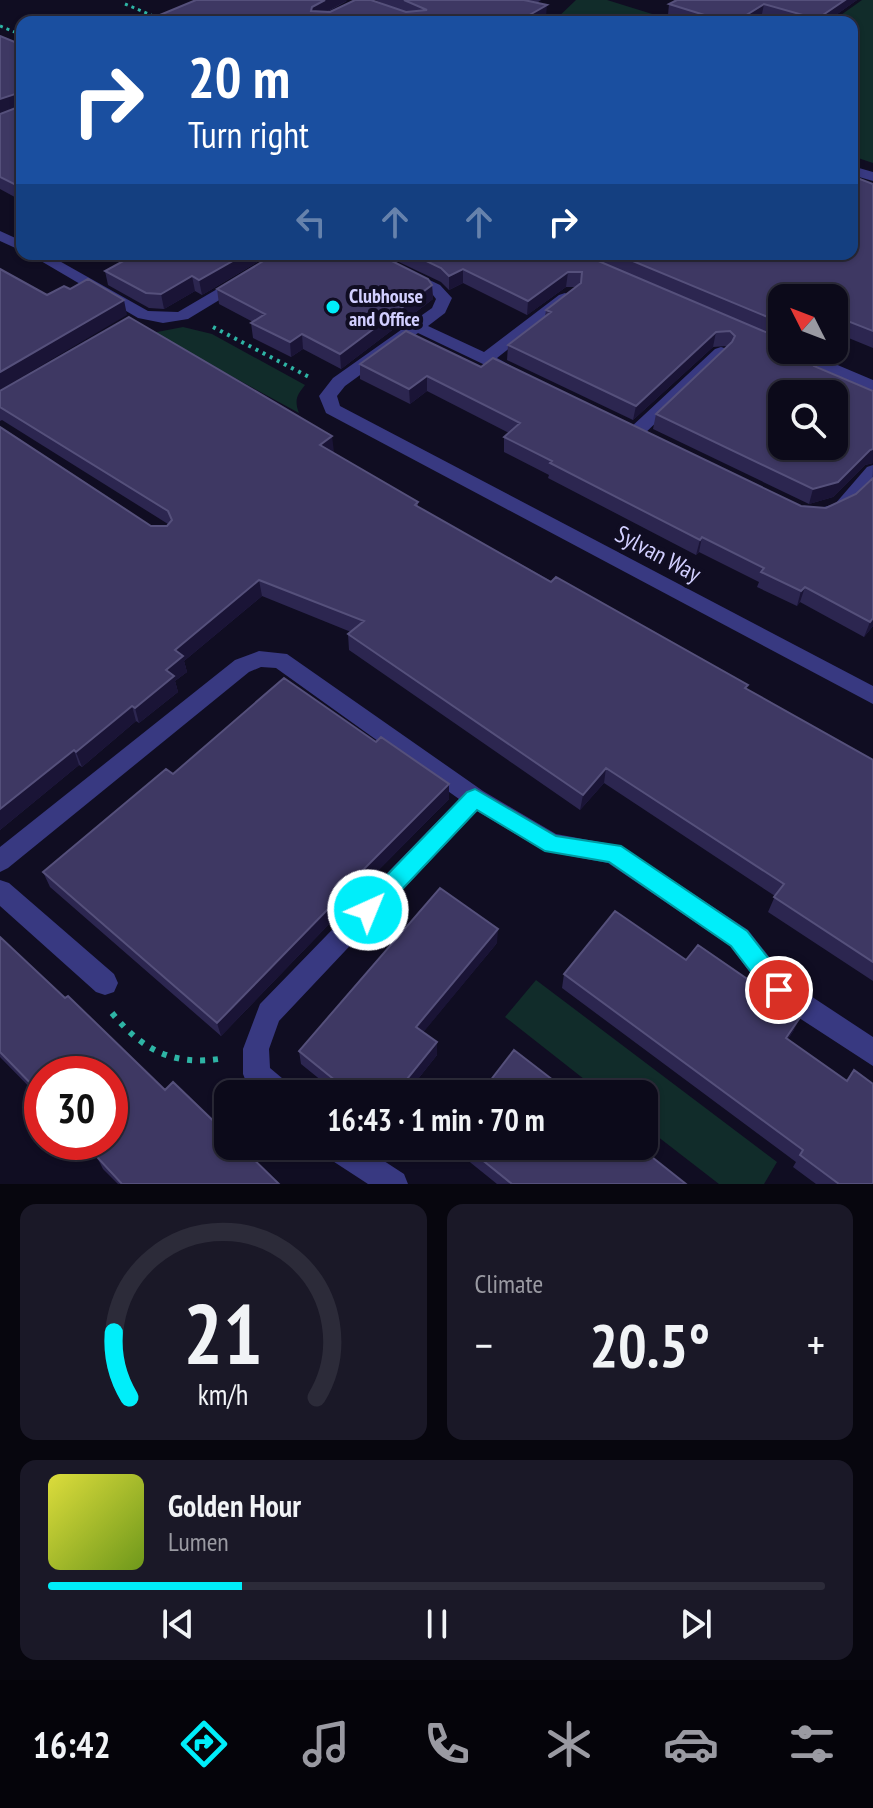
<!DOCTYPE html>
<meta charset="utf-8">
<style>
:root{--surface:#0c0a1a;--page:#1a1827;--text:#f1f3f6;--muted:#9a9aa2;--line:#2c2b39;--accent:#00eefa}
body{margin:0;font-family:"PT Sans Narrow",sans-serif;background:var(--page);color:var(--text);height:100vh;display:flex;flex-direction:column;font-size:30px;white-space:nowrap}
*{box-sizing:border-box;margin:0}
p{font-size:26px;color:var(--muted)}
.icon{flex:none;width:44px;height:44px;fill:none;stroke:currentColor;stroke-width:2;stroke-linecap:round;stroke-linejoin:round}
.map{position:relative;height:1184px;overflow:hidden}
.side{display:flex;flex-direction:column;gap:20px;padding:20px;background:#07060e;flex:1}
.side>*{flex:none}
.hud{position:absolute;left:16px;top:16px;width:842px;height:244px;border-radius:16px;box-shadow:0 2px 6px #0004,0 0 0 2px var(--line);background:#1a4fa0;color:#fff;overflow:hidden}
.needle{width:52px;rotate:312deg}
.controls{position:absolute;left:768px;top:284px;display:grid;gap:16px}
.controls a{display:grid;place-items:center;width:80px;height:80px;border-radius:16px;background:var(--surface);box-shadow:0 2px 6px #0004,0 0 0 2px var(--line);font-size:40px}
.speed{position:absolute;left:24px;top:1056px;display:flex;gap:16px;font-size:40px;font-weight:700;text-align:center}
.speed>*{display:grid;place-content:center;width:104px;height:104px;border-radius:50%;background:var(--surface);box-shadow:0 2px 6px #0004,0 0 0 2px var(--line);line-height:1}
.speed .limit{border:12px solid #d22;background:#fff;color:#111}
.pin{position:absolute;display:grid;place-items:center;width:68px;height:68px;color:#fff;margin:-34px;border:4px solid #fff;border-radius:50%;box-shadow:0 2px 8px #0007}
.me{position:absolute;width:88px;margin:-44px;rotate:44deg;stroke-linejoin:round;filter:drop-shadow(0 0 6px #0008)}
.turn{display:flex;align-items:center;gap:28px;height:168px;padding:0 40px;font-size:36px}
.turn .icon{width:104px;height:104px;stroke-width:2.5}
.turn b{display:block;font-size:56px;line-height:68px}
.lanes{display:flex;align-items:center;height:76px;padding:0 40px;background:#0003;justify-content:center;gap:40px;direction:ltr}
.lanes .off{opacity:.35}
.big{font-size:60px;font-weight:600;line-height:1.1}
.side .card{flex:1;display:flex;flex-direction:column;justify-content:center;gap:12px;min-width:0;padding:0 28px;border-radius:16px;background:var(--page)}
.side .dial{align-items:center;gap:0}
.dial svg{height:208px;overflow:visible;fill:none;stroke:var(--line);stroke-width:7;stroke-linecap:round;text-anchor:middle}
.dial text{fill:var(--text);stroke:none}
.song{display:flex;align-items:center;gap:24px}
.cover{width:96px;height:96px;border-radius:12px;background:linear-gradient(135deg,hsl(60 70% 55%),hsl(80 70% 35%))}
.played{height:8px;border-radius:4px;background:linear-gradient(90deg,var(--accent) 25%,var(--line) 25%)}
.keys{display:flex;justify-content:space-around;direction:ltr}
.heat{display:flex;justify-content:space-between;align-items:center;font-size:44px;direction:ltr}
.side .tiles{flex:1;display:grid;gap:20px;grid-template-columns:1fr 1fr}
.card:last-child{grid-column:span 2}
.trip{position:absolute;left:214px;top:1080px;width:444px;height:80px;border-radius:16px;background:var(--surface);box-shadow:0 2px 6px #0004,0 0 0 2px var(--line);font-weight:600;line-height:80px;text-align:center}
.menu{display:flex;height:128px;justify-content:space-around;align-items:center;background:#05040a;color:var(--muted)}
.menu .icon{width:56px;height:56px}
.menu .on{color:var(--accent)}
.menu b{font-size:36px;color:var(--text)}
.map>svg:first-child{display:block}
.green{fill:#112c2a}
.lines{fill:none;stroke-linecap:round;stroke-linejoin:round}
.path-far2{stroke:#2eb4a5;stroke-width:3;stroke-dasharray:3 4;stroke-linecap:butt}
.path-far1{stroke:#2eb4a5;stroke-width:4;stroke-dasharray:3 5;stroke-linecap:butt}
.path{stroke:#2eb4a5;stroke-width:6;stroke-dasharray:5 8;stroke-linecap:butt}
.minor{fill:#383981;fill-rule:evenodd}
.wall{fill:#2c2650}
.shaded-wall{fill:#1a1436}
.building{fill:#3e3863;stroke:#55507b;stroke-width:2;fill-rule:evenodd}
.route{fill:#00eefa;stroke:#009ba2;stroke-width:2}
.poi-dot{fill:#00eefa;stroke:#100d22;stroke-width:3}
.labels{text-anchor:middle;stroke-width:8;stroke-linejoin:round;paint-order:stroke}
.far-poi-label{font-size:20px;font-weight:bold;fill:#d2cfff;stroke:#100d22;text-anchor:start}
.street-label{font-size:24px;fill:#d2cfff;stroke:#100d22}
</style>
<div class="map">
<svg width="873" height="1184" viewBox="0 0 873 1184">
<rect width="100%" height="100%" fill="#100d22"/>
<!-- green -->
<path class="green" d="M576,0H607L678,22H553Z
M862,0H873V163L852,156V22H831Z
M183,327L212,334L305,385C297,395 294,400 299,413L152,333Z
M536,980L777,1162L764,1184H719L644,1126V1094H603L505,1017Z"/>
<g class="lines">
<!-- path-far2 -->
<path class="path-far2" d="M125,4L151,15L148,22
M0,26L22,35"/>
<!-- path-far1 -->
<path class="path-far1" d="M213,327L311,378"/>
<!-- path -->
<path class="path" d="M112,1013C143,1051 175,1067 225,1058"/>
<!-- minor -->
<path class="minor" d="M852,166L873,172V181L852,175Z
M0,231L22,241V251L0,241Z
M29,254H47L148,311L178,312L277,254H295L188,319L163,323L138,318Z
M356,254H375L440,285L452,298L445,313L428,326L484,352L559,295L565,293L573,298L497,358L520,371L518,375H506L418,333L345,386L337,396L340,406L873,686V704L326,413L319,396L333,378L432,308L436,299L430,291Z
M721,347L727,349L729,352L727,355L642,436H630L627,432L630,428L715,349Z
M782,347V350H802L873,380V391L782,353L780,350Z
M873,465C873,471 873,480 872,485C863,502 844,522 824,517L822,512L824,507L835,504L867,467Z
M259,651L287,654L483,791L556,834L621,846L748,930L788,981L873,1037V1066L770,999L730,946L608,863L544,851L477,811L279,1021L269,1049L270,1068L289,1084L293,1094H259L247,1084L243,1074V1049L260,1004L459,799L276,668L261,667L249,672L8,868L0,872V847L235,660Z
M0,880L9,883L114,974L118,983L114,992L105,995L96,992L0,906Z
M321,1146H361L404,1174L408,1184H368L325,1156Z"/>
</g>
<!-- wall -->
<path class="wall" d="M375,0H541L537,3L546,17L143,22L347,1L327,12L389,6Z
M673,0H857L826,22H788L762,14L750,22H691L668,15L669,4L675,1Z
M0,36L22,45V201L0,189Z
M873,184V348L834,332V298H782V339L819,355L816,366L873,391V463L865,465L833,497L809,504L653,429L656,414L727,346L713,347L633,420L507,360L508,345L545,316L546,310L576,287H566L527,315L463,283L449,290L441,282L382,254H852Z
M136,254H271L202,295L195,291L164,309L149,308L108,285L105,271Z
M432,285L433,299L341,369L303,349L291,357L253,338L251,323L253,322L219,304L217,289Z
M810,350H823L821,355Z
M360,364L481,367L801,506L826,508L856,494L873,626L864,637L800,602L797,606L757,587L759,582L699,552L696,555L548,478L549,475L504,452V437L509,433L427,391L410,404L360,379Z
M0,391L334,452L333,453L418,502V507L873,760V981L768,912L775,896L604,783L580,810L349,650L348,634L351,632L262,596L184,661L187,672L175,681L178,692L139,723L136,721L82,767L79,765L0,830V427L151,526H167L168,524L2,420L0,421Z
M376,742L449,799L334,915V919L221,1036L50,887L43,872L173,774Z
M0,937L165,1090L279,1184H118L103,1169L97,1157L83,1142H110L42,1074V1100L0,1057Z
M497,943L423,1032L437,1055L406,1094H338L301,1064L299,1051Z
M686,960L794,1030L788,1039L847,1081L873,1184H816L793,1167L796,1162L562,988L564,974Z
M450,1146H638L686,1184H497Z"/>
<!-- shaded-wall -->
<path class="shaded-wall" d="M325,0H348L313,19L311,11L312,7Z
M845,0H857L826,22H817V19Z
M764,4L762,14L750,22H735Z
M547,5L546,17L538,22H517Z
M18,93L21,106L0,114V99Z
M245,254H271L202,295L199,280Z
M463,269V283L449,290V276Z
M568,272L566,287L527,315L528,301Z
M192,276L195,291L164,309L161,294Z
M432,285L433,299L341,369L340,354Z
M124,300L127,315L0,390V372Z
M716,332L713,347L633,420L636,406Z
M302,334L303,349L291,357L290,342Z
M427,376V391L410,404L409,389Z
M332,436L334,452L321,461L320,445Z
M873,449V463L865,465L833,497L809,504L813,489L870,450Z
M702,537L699,552L696,555L700,540Z
M259,580L262,596L184,661L187,672L175,681L178,692L139,723L135,708L166,670L175,650Z
M805,587L800,602L797,606L801,591Z
M873,618V626L864,637L870,622Z
M132,706L136,721L82,767L76,752Z
M74,750L79,765L0,830V809Z
M606,768L604,783L580,810L583,795Z
M449,784V799L334,915V919L221,1036L217,1023L330,903Z
M498,929L497,943L417,1040L416,1027Z
M801,1016L794,1030L780,1051L786,1038Z
M437,1042V1055L406,1094H395Z"/>
<!-- building -->
<path class="building" d="M196,0H325L312,7L311,11L330,12L355,0H371L406,12L427,10L404,0H524L547,5L517,22H143Z
M677,0H845L817,19L764,4L735,22H727L669,4Z
M0,36L22,45V188L0,177V114L21,106L22,96L18,93L0,99Z
M852,176L873,184V331L835,316L834,318V298H782V323L616,254H852Z
M136,254H245L199,280L192,276L161,294L146,293L105,271Z
M275,254H378L428,279L432,285L340,354L302,334L290,342L251,323L265,314L217,289Z
M412,254H582L782,339V350H808L819,355L814,366L873,391V449L870,450L838,482L813,489L656,414L732,342L735,336L730,331L716,332L636,406L508,345L551,312L546,310L581,283L582,272H568L528,301L463,269L449,276L441,268ZM782,394H834V446H782Z
M0,269L47,295L64,286L70,289L88,279L124,300L0,372Z
M129,317L332,436L320,445L418,502L415,505L551,582L556,577L748,685L745,688L873,760V962L774,897L784,884L606,768L583,795L348,634L364,621L259,580L175,650L183,656L166,670L174,676L135,708L132,706L76,752L74,750L0,809V427L151,526H167L172,520L168,511L0,407V391Z
M406,331L481,367L493,358L801,506L826,508L856,494L873,478V618L870,622L805,587L801,591L761,572L764,568L702,537L700,540L550,463L552,461L504,437L520,423L427,376L409,389L360,364Z
M284,678L376,742L381,737L449,784L330,903L332,905L217,1023L43,872L166,769L173,774Z
M440,888L498,929L416,1027L437,1042L395,1094H352L299,1051Z
M615,911L686,960L698,945L801,1016L786,1038L847,1081L854,1070L873,1084V1184H839L800,1155L803,1150L564,974Z
M0,937L65,998L68,996L165,1090L173,1082L228,1135V1146H240L279,1184H122L97,1157L100,1155L87,1142H110V1074H42V1095L0,1052Z
M514,1050L571,1094H480Z
M465,1146H638L686,1184H512Z"/>
<!-- route -->
<path class="route" d="M475,789L556,836L621,846L747,931L787,982L791,990L787,998L779,1001L771,998L731,946L609,862L545,851L477,810L376,917L368,920L360,917L356,910L360,903L467,792Z"/>
<!-- markers -->
<circle class="poi-dot" cx="333" cy="307" r="8"/>
<g class="labels">
<!-- far-poi labels -->
<g class="far-poi-label">
<text x="349" y="303">Clubhouse<tspan x="349" dy="23">and Office</tspan></text>
</g>
<!-- street labels -->
<g class="street-label">
<text transform="translate(658 554) rotate(28)" y="8">Sylvan Way</text>
</g>
</g>
</svg>
<div class="controls">
<a><svg class="needle" viewBox="-14 -14 28 28"><path d="M0-13l5 13h-10z" fill="#e53935"/><path d="M0 13l5-13h-10z" fill="#9a9aa2"/></svg></a>
<a><svg class="icon" aria-label="search" viewBox="0 0 24 24"><circle cx="10" cy="10" r="6"/><path d="M15 15l6 6"/></svg></a>
</div>
<div class="speed"><div class="limit">30</div></div>
<div class="pin" style="left:779px;top:990px;background:#d93025"><svg class="icon" aria-label="arrive" viewBox="0 0 24 24"><path d="M6 21V4h12l-3 4 3 4H6"/></svg></div>
<svg class="me" style="left:368px;top:910px" viewBox="-20 -20 40 40"><circle r="17" fill="#00eefa" stroke="#fff" stroke-width="3"/><path d="M0-11L8 9 0 5-8 9z" fill="#fff"/></svg>
<div class="trip">16:43 · 1 min · 70 m</div>
<div class="hud">
<div class="turn"><svg class="icon" aria-label="right" viewBox="0 0 24 24"><path d="M7 20v-9h11M14 6l5 5-5 5"/></svg><div><b>20 m</b>Turn right</div></div>
<div class="lanes"><svg class="icon off" aria-label="left" viewBox="0 0 24 24"><path d="M17 20v-9H6M10 6l-5 5 5 5"/></svg><svg class="icon off" aria-label="ahead" viewBox="0 0 24 24"><path d="M12 20V5M6 11l6-6 6 6"/></svg><svg class="icon off" aria-label="ahead" viewBox="0 0 24 24"><path d="M12 20V5M6 11l6-6 6 6"/></svg><svg class="icon" aria-label="right" viewBox="0 0 24 24"><path d="M7 20v-9h11M14 6l5 5-5 5"/></svg></div>
</div>
</div>
<section class="side">
<div class="tiles">
<div class="card dial"><svg viewBox="0 0 100 80">
<path d="M14 69A42 42 0 1 1 86 69"/>
<path d="M14 69A42 42 0 0 1 8 44" stroke="#00eefa"/>
<text x="50" y="56" font-size="32" font-weight="700">21</text>
<text x="50" y="72" font-size="11">km/h</text>
</svg></div>
<div class="card"><p>Climate</p>
<div class="heat"><a>−</a><b class="big">20.5°</b><a>+</a></div>
</div>
<div class="card">
<div class="song"><i class="cover"></i><div><b>Golden Hour</b><p>Lumen</p></div></div>
<div class="played"></div>
<div class="keys"><svg class="icon" aria-label="previous" viewBox="0 0 24 24"><path d="M18 5L8 12l10 7zM5 5v14"/></svg><svg class="icon" aria-label="pause" viewBox="0 0 24 24"><path d="M8 5v14M16 5v14"/></svg><svg class="icon" aria-label="next" viewBox="0 0 24 24"><path d="M6 5l10 7-10 7zM19 5v14"/></svg></div>
</div>
</div>
</section>
<nav class="menu">
<b>16:42</b>
<svg class="icon on" aria-label="directions" viewBox="0 0 24 24"><path d="M12 3l9 9-9 9-9-9zM9 14v-3h6M13 9l2 2-2 2"/></svg>
<svg class="icon" aria-label="music" viewBox="0 0 24 24"><path d="M9 18V5l10-2v13"/><circle cx="6" cy="18" r="3"/><circle cx="16" cy="16" r="3"/></svg>
<svg class="icon" aria-label="phone" viewBox="0 0 24 24"><path d="M5 4h4l2 5-3 2q2 4 5 5l2-3 5 2v4C11 20 4 13 5 4z"/></svg>
<svg class="icon" aria-label="climate" viewBox="0 0 24 24"><path d="M12 3v18M4 7l16 10M4 17L20 7"/></svg>
<svg class="icon" aria-label="car" viewBox="0 0 24 24"><path d="M5 17H2v-5l4-1 3-4h7l3 4 3 1v5h-3M9 17h6M6 11h13"/><circle cx="7" cy="17" r="2"/><circle cx="17" cy="17" r="2"/></svg>
<svg class="icon" aria-label="filters" viewBox="0 0 24 24"><path d="M4 7h16M4 17h16"/><circle cx="9" cy="7" r="2"/><circle cx="15" cy="17" r="2"/></svg>
</nav>
